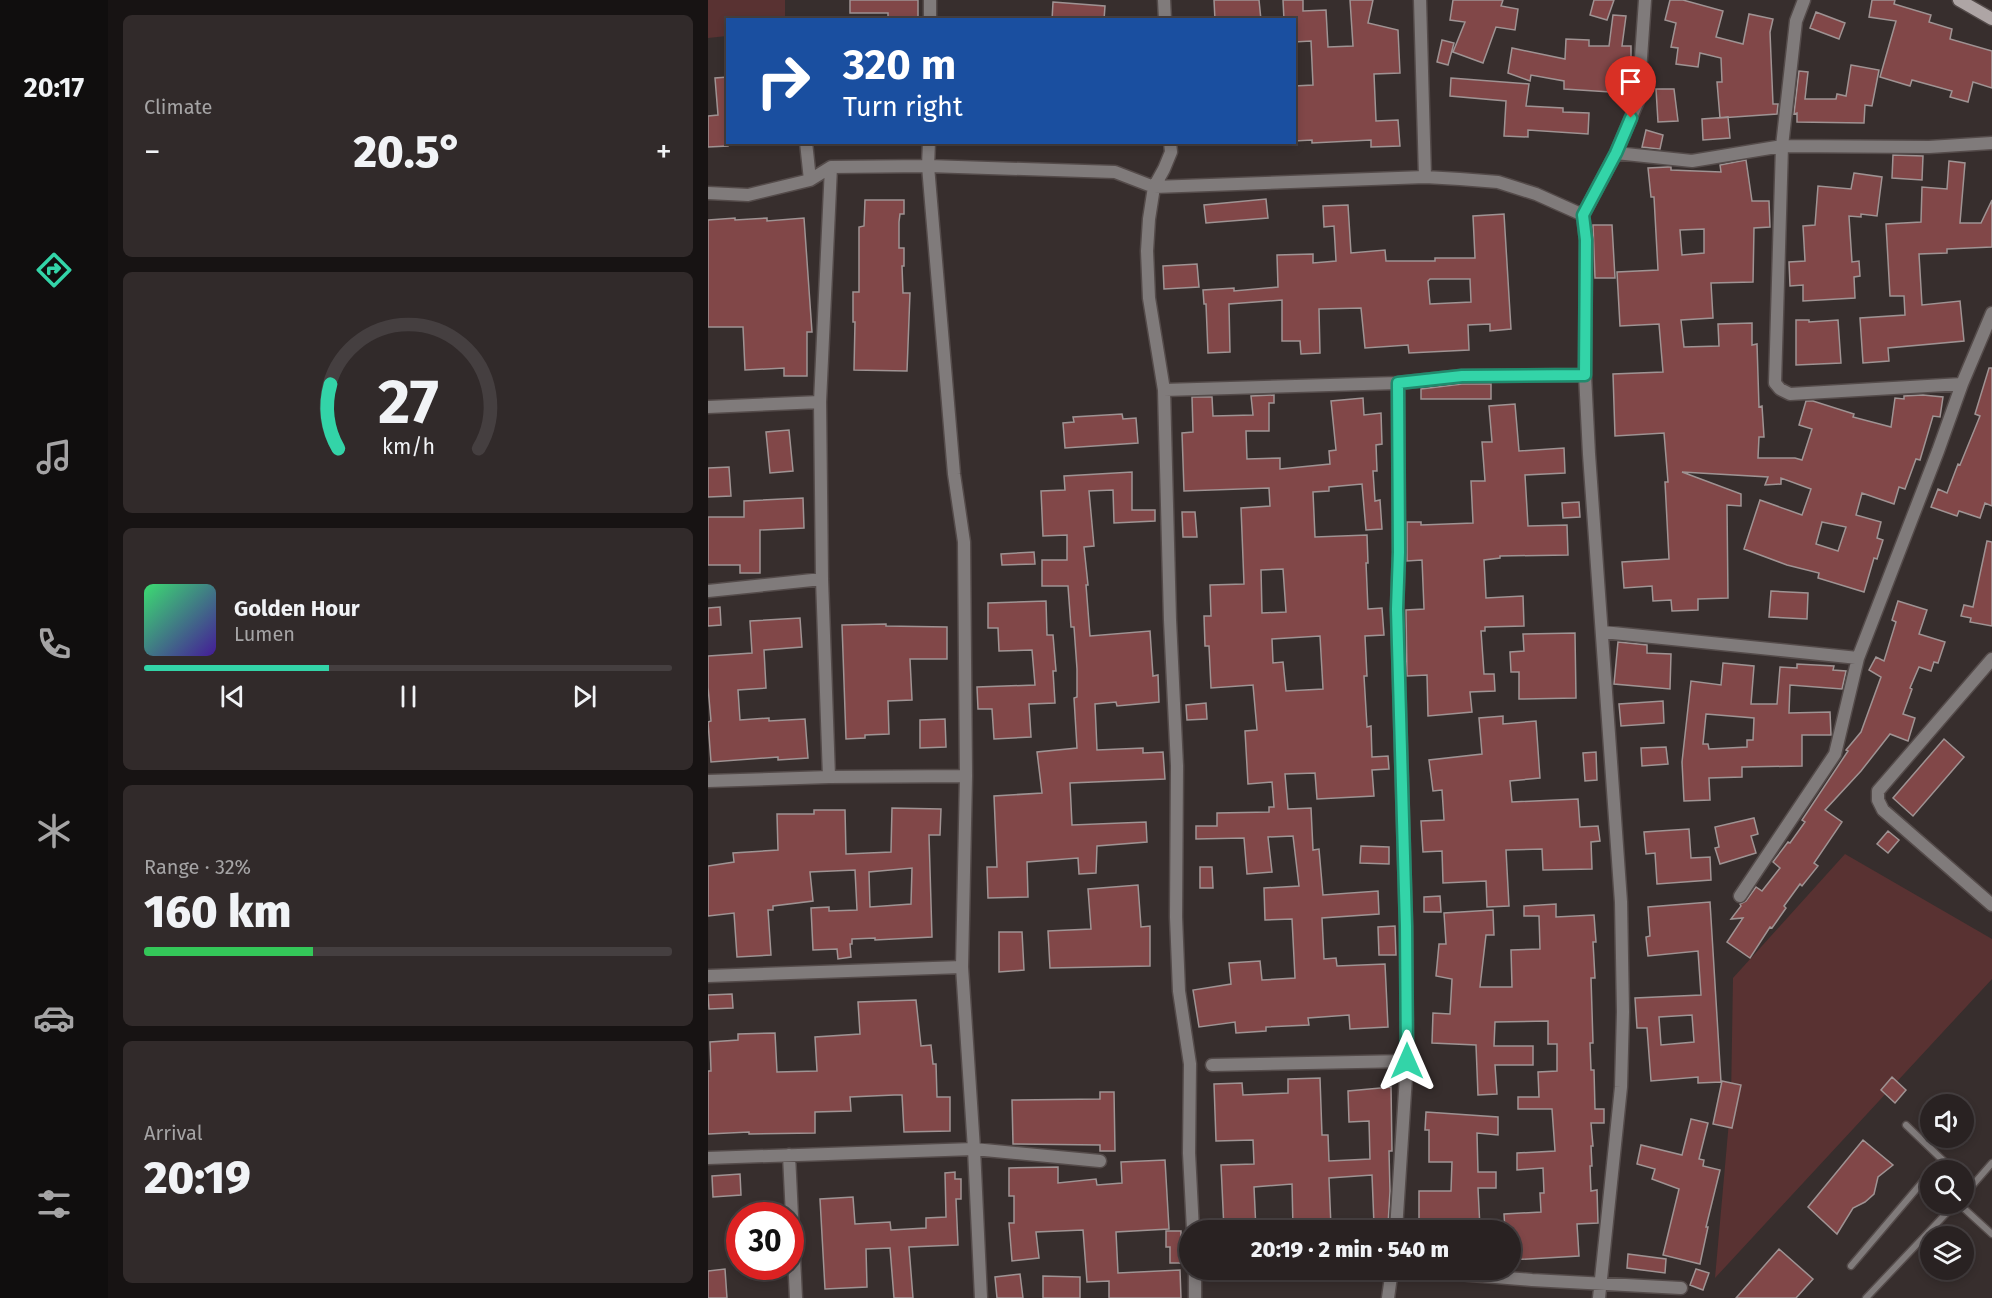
<!DOCTYPE html>
<meta charset="utf-8">
<style>
:root{--surface:#292222;--page:#312a2a;--text:#f1f3f6;--muted:#a5a4a5;--line:#453f40;--accent:#33d4a8}
body{margin:0;font-family:"Fira Sans",sans-serif;background:var(--page);color:var(--text);height:100vh;display:flex;flex-direction:column;font-size:22px;white-space:nowrap}
*{box-sizing:border-box;margin:0}
p{font-size:20px;color:var(--muted)}
.icon{flex:none;width:33px;height:33px;fill:none;stroke:currentColor;stroke-width:2;stroke-linecap:round;stroke-linejoin:round}
.map{position:relative;flex:1;overflow:hidden}
.side{display:flex;flex-direction:column;gap:15px;padding:15px;background:#171313;width:600px}
.side>*{flex:none}
.guide{position:absolute;left:18px;top:18px;width:570px;height:126px;border-radius:0px;box-shadow:0 3px 9px #0003,0 0 0 2px var(--line);background:#1a4fa0;color:#fff;overflow:hidden}
.tools{position:absolute;left:1212px;top:1094px;display:grid;gap:12px}
.tools a{display:grid;place-items:center;width:54px;height:54px;border-radius:50%;background:var(--surface);box-shadow:0 3px 9px #0003,0 0 0 2px var(--line);font-size:30px}
.speed{position:absolute;left:18px;top:1202px;display:flex;gap:12px;font-size:30px;font-weight:700;text-align:center}
.speed>*{display:grid;place-content:center;width:78px;height:78px;border-radius:50%;background:var(--surface);box-shadow:0 3px 9px #0003,0 0 0 2px var(--line);line-height:1}
.speed .limit{border:9px solid #d22;background:#fff;color:#111}
.pin{position:absolute;display:grid;place-items:center;width:51px;height:51px;color:#fff;margin:-62px -26px;border-radius:50% 50% 50% 0;rotate:-45deg;box-shadow:0 0 6px #0007}
.pin .icon{rotate:45deg}
.me{position:absolute;width:66px;margin:-33px;rotate:0deg;stroke-linejoin:round;filter:drop-shadow(0 0 4px #0008)}
.turn{display:flex;align-items:center;gap:21px;height:126px;padding:0 18px;font-size:27px}
.turn .icon{width:78px;height:78px;stroke-width:2.5}
.turn b{display:block;font-size:42px;line-height:51px}
.big{font-size:45px;font-weight:800;line-height:1.1}
.side .widget{flex:1;display:flex;flex-direction:column;justify-content:center;gap:9px;min-width:0;padding:0 21px;border-radius:9px;background:var(--page)}
.side .dial{align-items:center;gap:0}
.dial svg{height:156px;overflow:visible;fill:none;stroke:var(--line);stroke-width:7;stroke-linecap:round;text-anchor:middle}
.dial text{fill:var(--text);stroke:none}
.song{display:flex;align-items:center;gap:18px}
.cover{width:72px;height:72px;border-radius:9px;background:linear-gradient(135deg,hsl(140 70% 55%),hsl(260 70% 35%))}
.played{height:6px;border-radius:3px;background:linear-gradient(90deg,var(--accent) 35%,var(--line) 35%)}
.keys{display:flex;justify-content:space-around;direction:ltr}
.heat{display:flex;justify-content:space-between;align-items:center;font-size:33px;direction:ltr}
.charge{height:9px;border-radius:4px;background:linear-gradient(90deg,#34c759 32%,var(--line) 0)}
.trip{position:absolute;left:471px;top:1220px;width:342px;height:60px;border-radius:30px;background:var(--surface);box-shadow:0 3px 9px #0003,0 0 0 2px var(--line);font-weight:800;line-height:60px;text-align:center}
main{display:flex;flex:1;min-height:0}
.tab-bar{display:flex;flex-direction:column;width:108px;justify-content:space-around;align-items:center;background:#100e0e;color:var(--muted)}
.tab-bar .icon{width:42px;height:42px}
.tab-bar .active{color:var(--accent)}
.tab-bar b{font-size:27px;color:var(--text)}
.map>svg:first-child{display:block}
.green{fill:#593232}
.building{fill:#814748;stroke:#9f9393;stroke-width:1.5;fill-rule:evenodd}
.lines{fill:none;stroke-linecap:round;stroke-linejoin:round}
.lane-casing{stroke:#544b4a;stroke-width:9}
.street-casing{stroke:#544b4a;stroke-width:15}
.secondary-casing{stroke:#544b4a;stroke-width:15}
.lane{stroke:#807b7b;stroke-width:6}
.street{stroke:#807b7b;stroke-width:12}
.secondary{stroke:#aea5a5;stroke-width:12}
.route-casing{stroke:#218a6d;stroke-width:15}
.route{stroke:#33d4a8;stroke-width:10}
</style>
<main>
<nav class="tab-bar">
<b>20:17</b>
<svg class="icon active" aria-label="directions" viewBox="0 0 24 24"><path d="M12 3l9 9-9 9-9-9zM9 14v-3h6M13 9l2 2-2 2"/></svg>
<svg class="icon" aria-label="music" viewBox="0 0 24 24"><path d="M9 18V5l10-2v13"/><circle cx="6" cy="18" r="3"/><circle cx="16" cy="16" r="3"/></svg>
<svg class="icon" aria-label="phone" viewBox="0 0 24 24"><path d="M5 4h4l2 5-3 2q2 4 5 5l2-3 5 2v4C11 20 4 13 5 4z"/></svg>
<svg class="icon" aria-label="climate" viewBox="0 0 24 24"><path d="M12 3v18M4 7l16 10M4 17L20 7"/></svg>
<svg class="icon" aria-label="car" viewBox="0 0 24 24"><path d="M5 17H2v-5l4-1 3-4h7l3 4 3 1v5h-3M9 17h6M6 11h13"/><circle cx="7" cy="17" r="2"/><circle cx="17" cy="17" r="2"/></svg>
<svg class="icon" aria-label="filters" viewBox="0 0 24 24"><path d="M4 7h16M4 17h16"/><circle cx="9" cy="7" r="2"/><circle cx="15" cy="17" r="2"/></svg>
</nav>
<section class="side">
<div class="widget"><p>Climate</p>
<div class="heat"><a>−</a><b class="big">20.5°</b><a>+</a></div>
</div>
<div class="widget dial"><svg viewBox="0 0 100 80">
<path d="M14 69A42 42 0 1 1 86 69"/>
<path d="M14 69A42 42 0 0 1 10 36" stroke="#33d4a8"/>
<text x="50" y="56" font-size="32" font-weight="700">27</text>
<text x="50" y="72" font-size="11">km/h</text>
</svg></div>
<div class="widget">
<div class="song"><i class="cover"></i><div><b>Golden Hour</b><p>Lumen</p></div></div>
<div class="played"></div>
<div class="keys"><svg class="icon" aria-label="previous" viewBox="0 0 24 24"><path d="M18 5L8 12l10 7zM5 5v14"/></svg><svg class="icon" aria-label="pause" viewBox="0 0 24 24"><path d="M8 5v14M16 5v14"/></svg><svg class="icon" aria-label="next" viewBox="0 0 24 24"><path d="M6 5l10 7-10 7zM19 5v14"/></svg></div>
</div>
<div class="widget"><p>Range · 32%</p><b class="big">160 km</b><div class="charge"></div></div>
<div class="widget"><p>Arrival</p><b class="big">20:19</b></div>
</section>
<div class="map">
<svg width="1284" height="1298" viewBox="0 0 1284 1298">
<rect width="100%" height="100%" fill="#372e2d"/>
<!-- green -->
<path class="green" d="M0,0H77V19L20,20L19,36L0,38Z
M1137,854L1284,939V979L1007,1278L1023,1099L1025,978Z"/>
<!-- building -->
<path class="building" d="M142,0H210V20H180V13H142Z
M506,0H551L553,20H507Z
M575,0H595V11L618,10L620,47L645,46L642,0H665L660,23L690,30L692,73L666,74L668,121L690,120L692,146L663,147V140L604,143V140L586,141V86L605,85L603,41L586,42V20H576Z
M745,0H795L793,6L810,9L807,30L788,27L775,63L745,52L757,22L742,20Z
M886,0H906L899,20L882,15Z
M962,0H975L1015,11L1008,37L1035,44L1041,14L1065,19L1062,32L1063,57L1065,104H1070L1069,114L1012,118L1009,82H1014L1013,58L992,53L990,67L968,64L970,48L963,47L968,23L957,20Z
M1164,0H1187L1186,4L1223,15L1221,22L1244,29L1242,39L1284,51V88L1265,82L1260,102L1242,97L1244,91L1204,80L1202,86L1172,77L1188,21L1161,17Z
M345,2L397,6L396,20H344Z
M1108,12L1137,23L1131,39L1102,28Z
M905,15L918,16L914,46H923V70H921L918,93L856,89V81L823,75L822,81L800,73L804,48L857,59L858,39L881,40V46H901Z
M734,40L746,43L740,65L729,62Z
M1143,65L1171,70L1164,106L1157,105L1156,123L1089,122V113L1086,114L1091,71L1100,72L1097,99H1128L1129,94L1138,96Z
M20,77V146L0,147V116L10,115L7,78Z
M743,78L821,84L818,106L855,108V112L881,113L880,134L820,130V137L796,136L798,101L742,96Z
M948,89H966L970,121L950,122Z
M1020,117L1022,138L995,140L994,119Z
M938,130L955,135L952,149L934,147Z
M1185,155L1215,156L1214,180L1184,178Z
M1038,160L1044,201H1061L1062,227L1046,228L1045,282L1003,283L1005,318L973,320L976,347L1011,346L1010,324L1044,323V345L1049,344L1051,407L1054,406L1056,437H1051L1050,458H1087L1094,460L1104,429L1091,425L1098,401H1105L1146,414L1145,417L1183,427L1187,398L1196,399V396L1215,395L1235,397L1232,417L1225,416L1212,460L1208,459L1197,489L1191,487L1186,504L1154,493L1148,515L1173,522L1169,538L1175,540L1169,559L1166,558L1156,592L1110,578L1111,573L1079,565L1036,549L1052,500L1094,515L1103,489L1073,478V484L1057,485L1060,477L974,472L1033,494V506L1019,505L1020,598L990,599V610L964,611L963,600L945,601L944,586L916,588L914,562L961,559L957,482H960L956,433L907,436L905,374L955,372L951,324L912,326L909,272L950,270L946,197H943L940,168L960,167H963V170L1013,172L1012,165ZM996,229V253L974,255L972,230ZM1114,522L1138,527L1130,551L1108,544Z
M1241,161L1257,163L1252,223H1273L1284,200V247L1239,249V253L1211,254L1214,305L1252,301L1256,341L1180,348L1181,361L1155,363L1152,318L1197,315L1196,296H1182L1178,224L1213,222L1214,187L1239,189Z
M1146,173L1174,177L1169,216L1153,214V217L1141,216L1144,262L1151,261L1152,276L1146,277L1147,298L1095,301V285L1082,286L1081,262L1097,261L1095,226L1107,225L1110,186L1143,189Z
M558,199L560,218L498,223L496,205Z
M157,200H196V214H192L191,222V248H196V266H194L195,293H202L199,371L146,370L147,322H145V292H151V227L156,226Z
M640,205L643,253L677,250L678,261H727V258H767L765,216L796,214L803,329L782,331V324L760,325L761,350L701,353L700,345L657,348L653,308L611,309L612,353L593,354L592,341H574V300L521,304L522,352L500,353L498,304H496L495,290L526,288V291L570,287L569,255L605,254V263L628,261L626,226L616,227L615,206ZM722,279H762L763,302L722,304L720,281Z
M27,218V220L59,218V221L96,218L104,332H99V376H76V368L37,370L35,327H0V220Z
M885,225H904L907,278H887Z
M489,264L491,287L456,289L455,266Z
M1088,320H1101V322L1130,320L1133,363L1088,365Z
M1281,368H1284V506L1277,503L1272,518L1251,511L1249,516L1223,507L1230,489L1239,493L1250,464L1252,465L1272,416L1267,414Z
M754,384H783V399H713V389Z
M566,395V403H561V431H538L539,459L572,458V469L622,464L621,451L628,450L623,401L655,398L656,415L673,413L674,444L668,445L669,471H665L667,501L672,500L674,529L658,530L654,484L621,487V491L605,492L607,537L659,535L660,563H658L660,609L674,608L676,635L657,636L659,676H656L659,727L663,726L664,757L680,756L681,769L664,770L666,796L609,799L607,773L577,774L580,809L603,808L605,850L611,849L615,895L670,891L671,914L614,918L616,959L628,958L629,966L677,964L680,1027L642,1029L641,1015L600,1018L601,1025L558,1027V1031L528,1033L527,1022L491,1027L485,990L523,984L521,963L552,961L554,980L587,978L584,919L557,920L556,888L591,886L585,836L560,837L564,872L539,874L536,838L488,839V826H509V813L561,812V807H566L564,782L540,784L537,731L549,730L545,685L503,688L501,646H497L496,616H503L502,585L536,584L533,508L562,506L561,488L476,491L474,433L485,432L484,397H504L505,416L545,415L543,396ZM575,569L578,612L554,613L553,570ZM612,636L615,689L578,691L575,662L565,663L564,639Z
M807,404L811,451L856,448L857,473L817,475L820,526L859,525L860,555L792,556V558L776,560L778,598L815,596L816,626L777,627V631H773L776,674H786L787,691L762,692L764,712L720,716L719,675L699,676L698,610L716,609L714,560L699,561V522H713V525L765,523L763,481H777L774,442H784L781,406Z
M414,414L415,419L428,418L430,443L357,448L355,423L366,422L365,417Z
M81,430L85,471L62,473L58,432Z
M21,467L23,496L0,497V468Z
M424,472V510H447V521L406,523L405,490L381,491L386,546L376,547L380,585H378L382,636L442,631L445,676L450,675L451,702L409,706L408,702L387,704L389,750L435,748V753L455,752L457,779L362,783L364,825L438,822L439,842L389,846L388,873L371,874L370,858L319,862L320,897L280,898L279,867H289L286,796L334,793L329,752L369,748L366,698L369,697V669L366,627H363L360,586H334V560H359V535L335,536L333,491L357,490L356,476Z
M95,498L96,528L52,530V573H32V565H0V517H36V501Z
M871,502L872,517L855,518L854,503Z
M474,512H487L489,537H475Z
M1279,541L1284,542V626L1262,622L1263,618L1253,616L1256,605L1265,607Z
M326,552L327,564L294,565L293,554Z
M1063,591L1100,593L1099,619L1061,617Z
M338,601L339,635H345L348,671H345L347,703L321,704L323,737L286,739L284,709H270L269,687L327,685L324,650L291,651L290,628H280V603Z
M1190,601L1219,610L1211,634L1237,642L1230,663L1226,662L1223,671L1211,667L1202,688L1204,689L1195,714L1207,718L1200,741L1182,734L1153,771L1117,810L1134,822L1106,863L1110,866L1094,886L1092,884L1076,906L1078,908L1064,928L1062,927L1042,958L1019,942L1035,918L1023,919L1033,906L1032,904L1038,901L1048,887L1054,891L1072,868L1065,862L1080,842L1082,843L1097,822L1094,820L1140,751L1138,750L1153,732L1173,677L1161,670L1168,657L1176,661L1188,622L1184,620Z
M12,607L13,625L0,626V608Z
M92,618L94,647L56,650L58,688L30,690L32,720L61,718V721L97,719L100,758L70,760V757L3,762L0,722L3,721L0,687V656L44,653L42,621Z
M178,624V626L239,627V659H202L204,700L180,701L181,734L157,735V738L138,739L134,625Z
M867,633L868,698L811,699V672H803L802,652L816,651L815,634Z
M910,642L939,645V653L963,654L962,689L906,684Z
M1015,663L1046,666L1043,704H1069L1072,667L1089,668V664L1126,666L1125,670L1138,671L1134,689L1082,685L1081,713L1122,712L1123,735H1094V766L1034,767V777L1001,778L1002,800L976,801L974,762L983,681L1013,685ZM998,714L1046,718L1045,740H1039V747L1001,749L1000,744H995Z
M955,701L956,723L913,726L911,704Z
M498,703L499,719L479,720L478,705Z
M795,716V724L828,721L832,778L802,781L804,802L870,799L872,827L890,826L892,841L883,842L884,869L835,870L834,849L798,850L801,906L779,907L778,881L735,883L734,851L715,852L713,821L736,820L734,790L725,791L721,760L774,754L771,718Z
M237,719L238,747L212,748V720Z
M1236,739L1256,757L1205,816L1185,798Z
M958,747L960,764L934,766L933,748Z
M888,752L889,780L877,781L875,753Z
M184,808L233,809L232,835H221L224,937L167,940V938L144,939V944H142L143,957L130,959L129,949L105,950L103,908L121,907V911L149,910L147,870L102,872L105,901L65,906V910H60L63,955L29,957L26,913L0,916V866L26,862L25,853L70,850L69,814H106V810H137L138,854L183,852ZM204,868L203,904L162,907L161,872Z
M1046,818L1050,834L1043,836L1048,853L1012,864L1007,848L1011,847L1007,827Z
M981,829L983,858L1002,857L1003,880L949,884L947,853L938,854L936,832Z
M1180,831L1191,840L1180,853L1169,844Z
M653,846L681,847V864L652,863Z
M492,867H504L505,888H492Z
M430,885L433,927L442,926V966L342,968L340,931L383,929L380,889Z
M732,896L733,912H716V897Z
M1002,902L1013,1082L990,1083V1077L943,1081L939,1028H929L927,998L993,995L990,951L940,956L938,937L942,936L940,907ZM984,1015L986,1042L953,1045L951,1017Z
M848,904V917L886,915L888,942H885L887,978H883L885,1043H882L883,1070H886L887,1109H896V1123H883L885,1146H883L884,1166H882L883,1191L889,1190L890,1223L869,1224L871,1256L802,1260V1230H797L796,1214L833,1212L832,1193H836L835,1168L809,1170V1153L847,1151L844,1109H810V1097H831L830,1072L849,1071V1044H840V1021L787,1022L786,1046H825V1065H787L789,1094L770,1095L768,1045L724,1043L725,1013L742,1014L744,979L728,976L731,944H738L736,913L785,910L786,935H778L772,987H804L803,950L832,949L831,916H816V906Z
M687,926L688,955H671L670,927Z
M291,932H314L316,970L291,972Z
M24,994L25,1008L1,1009L0,995Z
M208,1000L213,1046L223,1045L225,1064H228L229,1097H242V1131L196,1132L194,1095H186L142,1097L143,1111L107,1112V1133L41,1134V1132L0,1134V1071H3L2,1042L30,1040V1034L67,1033L69,1072L109,1071L107,1037L152,1034L150,1002Z
M1184,1077L1198,1090L1187,1103L1173,1090Z
M612,1078L614,1135H620L621,1161L662,1159L661,1121L641,1122L640,1091L683,1087L684,1151H681L682,1191L680,1225H666L664,1175L621,1178L623,1227L585,1229L584,1184L546,1187L548,1230H516L513,1165L546,1164L545,1140L508,1141L506,1084L534,1083L535,1095L580,1093V1079Z
M1014,1081L1033,1085L1024,1128L1005,1124Z
M392,1092H406L407,1151H392V1145L305,1144L304,1100L392,1099Z
M718,1112L790,1117V1135L769,1133L770,1172H788V1188H770L772,1228L711,1227V1191H743L744,1162H721V1130H717Z
M983,1119L1000,1123L991,1159L996,1160L995,1166L1012,1170L998,1227H1000L992,1264L955,1255L971,1189L944,1179L947,1169L929,1164L933,1145L974,1155Z
M1155,1140L1185,1165L1170,1177L1166,1194L1157,1202L1145,1208L1129,1234L1100,1207Z
M457,1160L461,1229L408,1232L410,1273L472,1270L473,1298H401V1281L379,1282L375,1230L328,1232L331,1258L304,1261L301,1223H306V1196H301V1168L350,1167V1183L388,1179L389,1185L414,1183L413,1162Z
M247,1172V1179H253V1199H248L250,1245L201,1247L205,1298H186L182,1248L158,1249L159,1287L117,1289L112,1199L145,1197L147,1224L182,1222L183,1230L218,1228V1218L238,1217L237,1173Z
M32,1174L33,1195L5,1197L4,1176Z
M458,1231H473V1263H462V1247H458Z
M1071,1249L1105,1279L1088,1298H1028Z
M920,1254L958,1259L957,1273L919,1268Z
M17,1269L19,1298H0V1271Z
M988,1269L1001,1273L995,1290L982,1285Z
M312,1274L315,1298H289L287,1277Z
M335,1276L372,1277V1298H335Z"/>
<g class="lines">
<!-- lane casing -->
<g class="lane-casing">
<path id="lane" d="M1198,1125L1245,1170
M1225,1170L1234,1160
M1256,1179L1264,1186
M1256,1195L1284,1163
M1250,1203L1284,1234
M1143,1266L1222,1173
M1158,1298L1248,1203"/>
</g>
<!-- street casing -->
<g class="street-casing">
<path id="street" d="M456,0L457,20
M712,0L717,177
M1096,0L1088,21L1074,146L1067,383L1072,389L1082,394L1254,384
M222,20V0
M98,142L102,180
M221,142L220,166L246,474L256,542L258,776L254,967L266,1149L273,1298
M462,142L463,152L456,169L446,187L441,219L439,251L441,298L456,390L462,620L469,766L468,917L471,991L482,1064L481,1153L485,1230
M908,153L984,161L1074,146L1221,147L1284,143
M0,193L40,195L102,180L123,167L220,166L407,172L446,187L717,177L752,179L790,182L828,194L875,215
M456,390L690,383L754,376L877,375
M0,407L112,402
M0,591L114,579
M895,632L1150,658
M1284,659L1170,791V800L1175,810L1284,905
M121,777L114,579L112,402L123,167
M0,781L121,777L258,776
M1032,896L1127,754L1150,658L1230,451L1254,384L1284,313
M0,976L254,967
M504,1065L699,1061
M81,1155L88,1298
M0,1158L266,1149L392,1161
M688,1230L699,1061L698,926L689,609L691,552L690,383
M487,1269V1298
M688,1269L824,1280L973,1288
M680,1298L684,1269
M891,1298L913,1087L915,1012L913,902L881,454L877,375L878,240L875,215L908,153L930,101L937,0"/>
</g>
<!-- secondary casing -->
<g class="secondary-casing">
<path id="secondary" d="M1251,0L1284,19"/>
</g>
<!-- lane -->
<use href="#lane" class="lane"/>
<!-- street -->
<use href="#street" class="street"/>
<!-- secondary -->
<use href="#secondary" class="secondary"/>
</g>
<g class="lines">
<!-- route casing -->
<g class="route-casing">
<path id="route" d="M699,1061L698,926L689,609L691,552L690,383L754,376L877,375L878,240L875,215L908,153L923,118"/>
</g>
<!-- route -->
<use href="#route" class="route"/>
</g>
</svg>
<div class="tools">
<a><svg class="icon" aria-label="sound" viewBox="0 0 24 24"><path d="M4 9h4l5-4v14l-5-4H4zM17 9q2 3 0 6"/></svg></a>
<a><svg class="icon" aria-label="search" viewBox="0 0 24 24"><circle cx="10" cy="10" r="6"/><path d="M15 15l6 6"/></svg></a>
<a><svg class="icon" aria-label="layers" viewBox="0 0 24 24"><path d="M12 4l9 5-9 5-9-5zM3 14l9 5 9-5"/></svg></a>
</div>
<div class="speed"><div class="limit">30</div></div>
<div class="pin" style="left:923px;top:118px;background:#d93025"><svg class="icon" aria-label="arrive" viewBox="0 0 24 24"><path d="M6 21V4h12l-3 4 3 4H6"/></svg></div>
<svg class="me" style="left:699px;top:1061px" viewBox="-20 -20 40 40"><path d="M0-17L14 15 0 8-14 15z" fill="#33d4a8" stroke="#fff" stroke-width="4"/></svg>
<div class="trip">20:19 · 2 min · 540 m</div>
<div class="guide">
<div class="turn"><svg class="icon" aria-label="right" viewBox="0 0 24 24"><path d="M7 20v-9h11M14 6l5 5-5 5"/></svg><div><b>320 m</b>Turn right</div></div>
</div>
</div>
</main>
